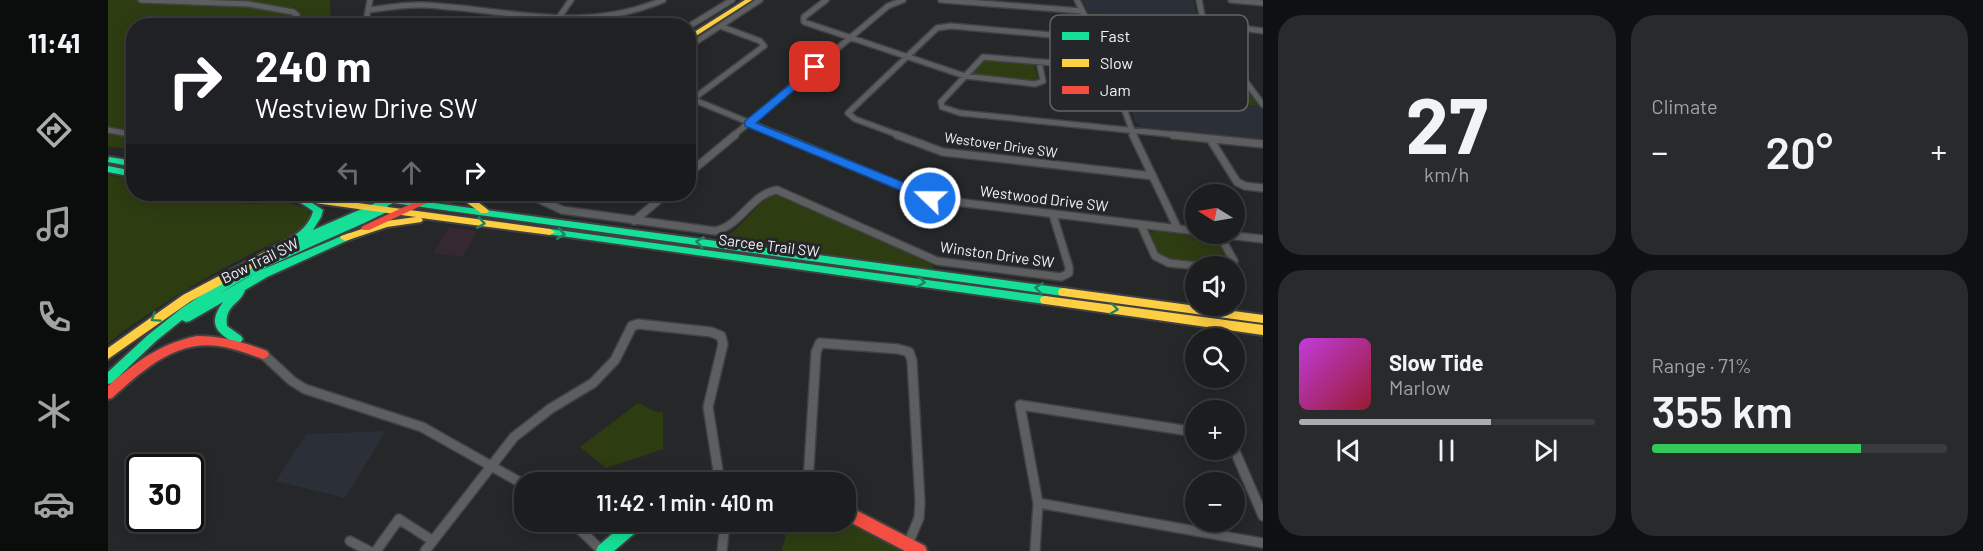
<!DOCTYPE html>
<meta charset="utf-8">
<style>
:root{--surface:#1c1d1f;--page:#292a2c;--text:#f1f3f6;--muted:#a0a2a4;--line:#3a3b3d;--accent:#aaacae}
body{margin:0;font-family:Barlow,sans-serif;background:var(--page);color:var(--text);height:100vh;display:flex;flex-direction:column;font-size:22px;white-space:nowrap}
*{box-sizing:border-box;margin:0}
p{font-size:20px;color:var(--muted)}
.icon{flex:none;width:33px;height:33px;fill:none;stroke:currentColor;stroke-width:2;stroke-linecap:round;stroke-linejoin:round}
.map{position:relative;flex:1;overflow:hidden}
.sheet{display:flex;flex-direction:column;gap:15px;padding:15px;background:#0f1011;width:720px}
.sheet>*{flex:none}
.guide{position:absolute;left:18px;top:18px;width:570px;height:183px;border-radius:24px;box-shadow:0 3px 15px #0003,0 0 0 2px var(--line);background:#202124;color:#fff;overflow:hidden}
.needle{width:39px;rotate:281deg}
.buttons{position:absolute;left:1077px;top:184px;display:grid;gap:12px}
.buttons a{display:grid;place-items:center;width:60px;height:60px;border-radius:50%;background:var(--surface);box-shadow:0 3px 15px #0003,0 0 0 2px var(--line);font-size:30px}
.speed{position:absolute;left:18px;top:454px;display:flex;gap:12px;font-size:30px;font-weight:700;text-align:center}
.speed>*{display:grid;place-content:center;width:78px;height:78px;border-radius:50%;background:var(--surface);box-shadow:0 3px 15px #0003,0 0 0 2px var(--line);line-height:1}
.speed .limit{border:3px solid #111;border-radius:9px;background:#fff;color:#111}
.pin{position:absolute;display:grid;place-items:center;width:51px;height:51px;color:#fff;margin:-26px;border-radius:12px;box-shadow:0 3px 9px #0006}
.me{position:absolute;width:66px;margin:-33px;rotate:292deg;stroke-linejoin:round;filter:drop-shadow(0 0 4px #0008)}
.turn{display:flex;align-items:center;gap:21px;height:126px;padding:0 30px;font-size:27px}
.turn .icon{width:78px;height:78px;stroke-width:2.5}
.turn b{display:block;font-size:42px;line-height:51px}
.lanes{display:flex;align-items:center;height:57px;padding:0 30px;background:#0003;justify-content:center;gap:30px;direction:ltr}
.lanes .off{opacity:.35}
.big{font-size:45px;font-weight:600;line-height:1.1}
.sheet .card{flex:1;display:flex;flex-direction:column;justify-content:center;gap:9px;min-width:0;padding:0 21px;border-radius:24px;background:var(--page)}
.sheet .dial{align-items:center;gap:0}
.dial b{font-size:78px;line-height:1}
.song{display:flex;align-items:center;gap:18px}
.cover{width:72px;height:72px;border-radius:9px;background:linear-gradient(135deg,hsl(290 70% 55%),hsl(350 70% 35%))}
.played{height:6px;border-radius:3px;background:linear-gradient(90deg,var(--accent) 65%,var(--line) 65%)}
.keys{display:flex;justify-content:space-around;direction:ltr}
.heat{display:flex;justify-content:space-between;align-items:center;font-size:33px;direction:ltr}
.charge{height:9px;border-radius:4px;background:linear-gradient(90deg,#34c759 71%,var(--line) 0)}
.sheet .tiles{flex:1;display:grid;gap:15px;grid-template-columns:repeat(2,1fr)}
.trip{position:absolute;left:406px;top:472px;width:342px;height:60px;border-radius:24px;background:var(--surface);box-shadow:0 3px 15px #0003,0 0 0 2px var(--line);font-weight:600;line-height:60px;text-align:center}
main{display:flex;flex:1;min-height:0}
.dock{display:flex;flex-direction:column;width:108px;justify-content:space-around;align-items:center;background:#0b0c0c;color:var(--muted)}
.dock .icon{width:42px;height:42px}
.dock .on{color:var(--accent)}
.dock b{font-size:27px;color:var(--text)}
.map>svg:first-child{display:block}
.built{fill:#2b2f37}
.industrial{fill:#352832}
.green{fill:#2e3c12}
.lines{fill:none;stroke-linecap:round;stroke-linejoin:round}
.street-far2-casing{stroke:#404143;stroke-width:8}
.street-far1-casing{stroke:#404143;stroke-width:10}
.street-casing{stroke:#404143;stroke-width:12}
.fast-casing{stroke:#404143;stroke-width:4}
.slow-casing{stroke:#404143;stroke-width:4}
.jam-casing{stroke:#404143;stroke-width:4}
.street-far2{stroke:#5d5e60;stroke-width:5}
.street-far1{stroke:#5d5e60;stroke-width:7}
.street{stroke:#5d5e60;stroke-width:9}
.fast{fill:#16e098;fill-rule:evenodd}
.slow{fill:#ffcf43;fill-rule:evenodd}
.jam{fill:#f24e42;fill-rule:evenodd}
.wall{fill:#48494b}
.oneway{stroke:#1d8361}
.route{fill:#1a73e8;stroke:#114b97;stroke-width:1.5}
.labels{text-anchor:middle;stroke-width:6;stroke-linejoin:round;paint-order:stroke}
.far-street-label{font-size:14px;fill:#f2f3f6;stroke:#24262a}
.street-label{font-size:15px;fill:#f2f3f6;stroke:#24262a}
.key{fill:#24262a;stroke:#626467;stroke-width:1.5}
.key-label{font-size:16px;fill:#f2f3f6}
</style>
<main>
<nav class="dock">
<b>11:41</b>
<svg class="icon on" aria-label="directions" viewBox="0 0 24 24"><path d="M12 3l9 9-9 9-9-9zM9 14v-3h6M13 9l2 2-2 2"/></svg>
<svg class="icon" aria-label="music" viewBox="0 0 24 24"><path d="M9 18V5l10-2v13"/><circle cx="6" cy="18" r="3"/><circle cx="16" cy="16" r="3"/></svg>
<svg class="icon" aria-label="phone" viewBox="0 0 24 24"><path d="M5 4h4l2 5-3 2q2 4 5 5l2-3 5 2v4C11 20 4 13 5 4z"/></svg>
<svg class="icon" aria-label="climate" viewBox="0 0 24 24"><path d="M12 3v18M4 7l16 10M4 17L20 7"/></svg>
<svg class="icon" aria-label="car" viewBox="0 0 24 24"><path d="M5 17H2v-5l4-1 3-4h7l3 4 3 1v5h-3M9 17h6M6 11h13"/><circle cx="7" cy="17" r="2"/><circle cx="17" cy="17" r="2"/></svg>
</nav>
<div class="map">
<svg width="1155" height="551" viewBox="0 0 1155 551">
<rect width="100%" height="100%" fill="#252729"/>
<!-- built -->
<path class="built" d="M974,0H1085L1091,23L981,13Z
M1019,94L1151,106L1155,111V141L1034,127L1027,121Z
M278,431L237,498L168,481L198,434Z"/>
<!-- industrial -->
<path class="industrial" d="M341,227L370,231L354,257L325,253Z"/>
<!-- green -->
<path class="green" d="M0,0H222L223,25L26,26L25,149L0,147Z
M981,13L1091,23L1151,106L1019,94L1010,71Z
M878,59L926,64L930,78L923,81L865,74L874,61Z
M0,175L25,179L26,194L123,196C135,209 154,201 170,202C179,202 190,205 199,209L204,219C196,232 175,239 161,245C104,273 51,304 0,343Z
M670,193L825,265V269L617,240V236L626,231L662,194Z
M1048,230C1076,233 1115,228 1121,264L1114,266L1058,259L1049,252L1041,233Z
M530,403L546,411L555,412V449L498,468L472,447Z
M738,520L798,551H673L677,540V522Z"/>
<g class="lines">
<!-- street-far2 casing -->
<g class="street-far2-casing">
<path id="street-far2" d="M33,0L140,4L185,12L189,15L188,26
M718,0L696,17V22L857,76L927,84L935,81L931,62
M833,0L974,11
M969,0L998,59L1026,136
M1091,0L1096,25L1155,105
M1123,0L1155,3
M260,10C278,8 296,4 315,5C400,9 473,35 555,0
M1094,22L1155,31
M257,26L262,0
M445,26L463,0
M580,27L624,0
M580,47L652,0
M1002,68L875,57L833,102L834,107L852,113L1080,136
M584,99L674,136
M581,102L656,46L652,41L612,26
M0,130L26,135
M625,136L780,6L795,0
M793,136L747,119L740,113L829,28L843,26L988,39"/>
</g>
<!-- street-far1 casing -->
<g class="street-far1-casing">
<path id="street-far1" d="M670,135L824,199L1088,231
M789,135L835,152L1045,176
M1025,135L1070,229
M1065,135L1155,144
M1102,139L1129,182L1137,186L1155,188
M580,174L627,135
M420,194L454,210L607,231C634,225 643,194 669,190L829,261L953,277L961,273V267L945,215
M526,221L558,194
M1033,225L1047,256L1061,263L1098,267
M1109,234L1155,239
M1111,234L1126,261L1125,267"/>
</g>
<!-- street casing -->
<g class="street-casing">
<path id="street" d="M155,354L184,381L197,389L314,427L417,485
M1126,449L1155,516
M700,483L708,352L712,343L790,349L801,352L804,361L812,502L811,518L800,544
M930,503L1155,543
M464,522L494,551
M242,541L261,551
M268,551L291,519L325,541
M317,551L406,437L442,409L485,383L507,360L524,326L530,324L603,332L613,336L615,344L600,407L612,483
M614,551L617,522
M927,551L930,503L912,405L1088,432"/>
</g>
<!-- fast casing -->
<g class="fast-casing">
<path id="fast" d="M1,157L26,161V167L0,162Z
M0,166L26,171V177L0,172Z
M236,194H259L283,197L291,194H302L301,196L296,199L955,288L959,289L960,292L959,295L955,296L285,203L279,206L283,209L281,211C225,239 164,260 111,294L151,271L241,233H247L249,235L247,237L159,277L137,290C133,304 116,305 119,326L133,336L135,339L133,342C127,344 125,342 120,339C103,328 104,318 115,302L82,321L78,322L74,320L48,341L4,383L0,384V372L40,335L74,308L110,284L167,254H162L161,251L162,248C179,241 201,230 205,211L190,201L192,199H198L215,210L213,217L205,230L272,201L240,197L237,196Z
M442,229L937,296L941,297L942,300L941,303L937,304L439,234L437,232L439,230Z
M518,522H536L534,527L506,551H488L490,546Z"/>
</g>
<!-- slow casing -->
<g class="slow-casing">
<path id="slow" d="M637,0H644L580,41V36Z
M160,194H183L442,229L447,232L442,235L313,218L315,220L313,222L279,227L237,241L232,238L233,236L278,221L308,217L164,197L161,196Z
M357,194H365L366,199L379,209L381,211L379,213H373L358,202Z
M166,247L170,248L171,251L170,254L83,301L0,359V348L75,295Z
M955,288L1155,315V323L955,296L951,295L950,292L951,289Z
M937,296L1155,325V335L937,304L933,303L932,300L933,297Z"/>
</g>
<!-- jam casing -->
<g class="jam-casing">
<path id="jam" d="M324,194H336L334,196L261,230H255L253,228L255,226Z
M89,336C114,336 135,342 159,351L161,354L159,357L155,359C140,354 126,348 110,346C67,340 34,371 4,398L0,399V386C28,362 51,344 89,336Z
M738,505L817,546L819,551H797L738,520Z"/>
</g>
<!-- street-far2 -->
<use href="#street-far2" class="street-far2"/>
<!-- street-far1 -->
<use href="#street-far1" class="street-far1"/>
<!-- street -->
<use href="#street" class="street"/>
<!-- fast -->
<use href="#fast" class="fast"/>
<!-- slow -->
<use href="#slow" class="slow"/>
<!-- jam -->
<use href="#jam" class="jam"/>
</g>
<!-- wall -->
<path class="wall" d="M1037,61L1058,72L1052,81L1036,79L1031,70Z"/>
<!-- one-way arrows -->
<defs><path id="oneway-chevron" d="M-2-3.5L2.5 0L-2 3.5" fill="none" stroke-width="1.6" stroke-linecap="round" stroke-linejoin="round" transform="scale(1.5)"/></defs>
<g class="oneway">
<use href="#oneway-chevron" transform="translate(373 223) rotate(8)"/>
<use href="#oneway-chevron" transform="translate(453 234) rotate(8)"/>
<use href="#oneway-chevron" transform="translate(592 242) rotate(-172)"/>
<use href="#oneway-chevron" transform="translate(813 282) rotate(8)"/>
<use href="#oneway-chevron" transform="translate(931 288) rotate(-172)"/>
<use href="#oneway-chevron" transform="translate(1006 309) rotate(8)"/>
<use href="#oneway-chevron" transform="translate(47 318) rotate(145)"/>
</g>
<!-- route -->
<path class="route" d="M707,64L711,65V69L648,123L827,195V201H818L637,126V121Z"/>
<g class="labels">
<!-- far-street labels -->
<g class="far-street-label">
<text transform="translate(893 145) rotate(8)" y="5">Westover Drive SW</text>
</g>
<!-- street labels -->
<g class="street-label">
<text transform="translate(936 199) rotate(7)" y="5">Westwood Drive SW</text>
<text transform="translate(661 246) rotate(7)" y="5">Sarcee Trail SW</text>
<text transform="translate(889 255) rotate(8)" y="5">Winston Drive SW</text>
<text transform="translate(152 261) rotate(-26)" y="5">Bow Trail SW</text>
</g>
</g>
<!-- legend -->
<rect x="942" y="15" width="198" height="96" rx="9" class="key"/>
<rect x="954" y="32" width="27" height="8" fill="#16e098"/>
<rect x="954" y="59" width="27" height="8" fill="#ffcf43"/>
<rect x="954" y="86" width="27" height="8" fill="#f24e42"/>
<g class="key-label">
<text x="992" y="42">Fast</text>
<text x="992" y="69">Slow</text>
<text x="992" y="96">Jam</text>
</g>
</svg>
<div class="buttons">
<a><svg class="needle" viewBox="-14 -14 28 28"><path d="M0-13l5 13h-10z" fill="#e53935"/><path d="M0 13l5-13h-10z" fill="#a0a2a4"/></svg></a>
<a><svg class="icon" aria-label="sound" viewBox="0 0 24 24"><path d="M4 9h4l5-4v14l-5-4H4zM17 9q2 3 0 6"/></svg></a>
<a><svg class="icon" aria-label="search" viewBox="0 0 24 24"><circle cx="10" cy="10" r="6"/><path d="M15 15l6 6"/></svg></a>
<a>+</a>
<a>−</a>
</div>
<div class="speed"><div class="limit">30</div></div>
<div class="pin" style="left:707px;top:67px;background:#d93025"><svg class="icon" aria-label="arrive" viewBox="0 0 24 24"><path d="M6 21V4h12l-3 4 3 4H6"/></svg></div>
<svg class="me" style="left:822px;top:198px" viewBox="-20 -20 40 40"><circle r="17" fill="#1a73e8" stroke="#fff" stroke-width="3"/><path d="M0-11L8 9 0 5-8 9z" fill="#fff"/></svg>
<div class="trip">11:42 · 1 min · 410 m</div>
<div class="guide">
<div class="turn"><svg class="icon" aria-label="right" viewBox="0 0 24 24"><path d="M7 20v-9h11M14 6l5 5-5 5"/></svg><div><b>240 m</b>Westview Drive SW</div></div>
<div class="lanes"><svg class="icon off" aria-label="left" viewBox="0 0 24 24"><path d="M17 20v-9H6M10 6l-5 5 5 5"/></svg><svg class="icon off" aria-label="ahead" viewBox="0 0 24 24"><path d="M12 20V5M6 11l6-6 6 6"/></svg><svg class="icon" aria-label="right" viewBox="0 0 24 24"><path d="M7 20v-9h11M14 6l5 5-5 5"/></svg></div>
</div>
</div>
<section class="sheet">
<div class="tiles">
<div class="card dial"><b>27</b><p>km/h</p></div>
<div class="card"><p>Climate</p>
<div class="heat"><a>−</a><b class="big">20°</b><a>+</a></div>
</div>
<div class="card">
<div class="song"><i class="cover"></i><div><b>Slow Tide</b><p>Marlow</p></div></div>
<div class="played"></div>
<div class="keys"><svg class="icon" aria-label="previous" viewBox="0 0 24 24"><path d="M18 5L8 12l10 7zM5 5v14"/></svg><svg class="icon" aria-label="pause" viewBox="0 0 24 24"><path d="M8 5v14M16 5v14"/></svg><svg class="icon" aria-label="next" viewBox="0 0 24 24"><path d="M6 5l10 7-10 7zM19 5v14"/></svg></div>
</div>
<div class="card"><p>Range · 71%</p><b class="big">355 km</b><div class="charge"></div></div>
</div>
</section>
</main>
